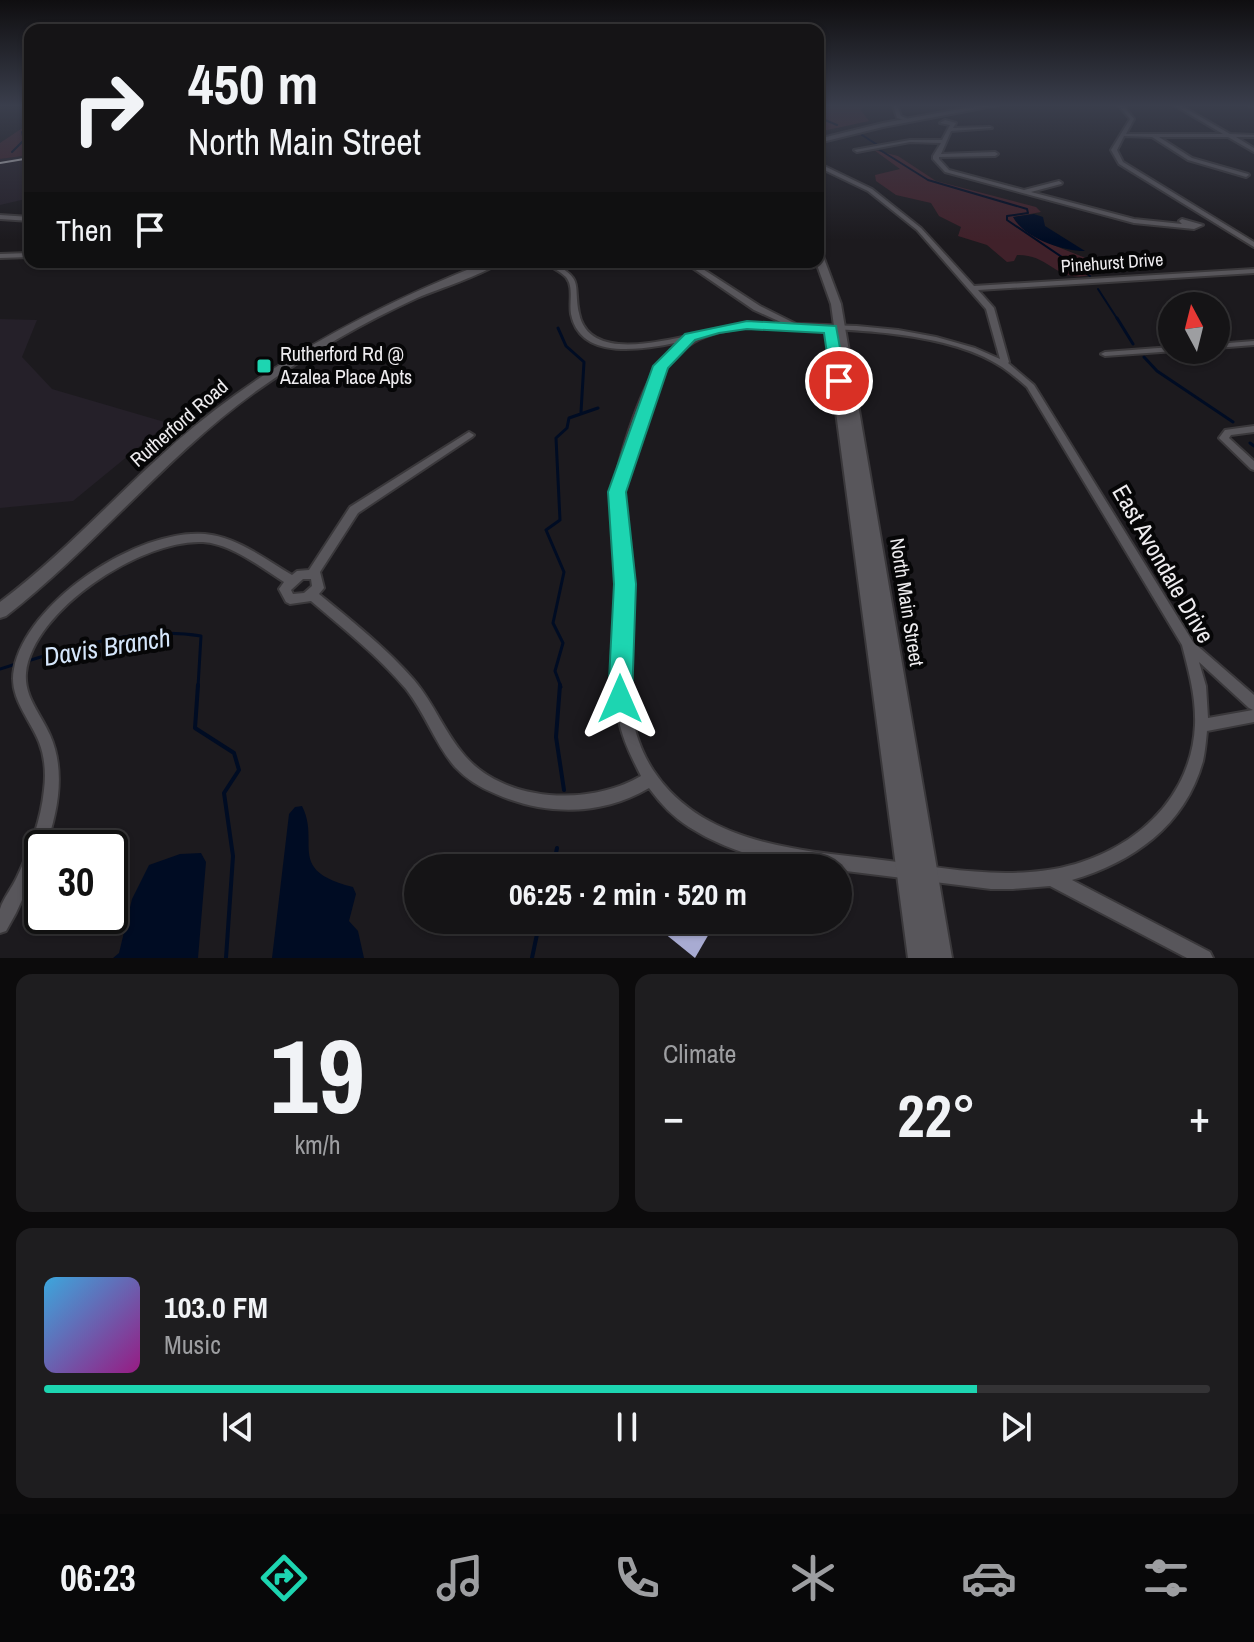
<!DOCTYPE html>
<meta charset="utf-8">
<style>
:root{--surface:#151416;--page:#1e1d1f;--text:#f1f3f6;--muted:#9d9ea1;--line:#343335;--accent:#1dd5b1}
body{margin:0;font-family:"Archivo Narrow",sans-serif;background:var(--page);color:var(--text);height:100vh;display:flex;flex-direction:column;font-size:30px;white-space:nowrap}
*{box-sizing:border-box;margin:0}
p{font-size:26px;color:var(--muted)}
.icon{flex:none;width:44px;height:44px;fill:none;stroke:currentColor;stroke-width:2;stroke-linecap:round;stroke-linejoin:round}
.map{position:relative;height:958px;overflow:hidden}
.sheet{display:flex;flex-direction:column;gap:16px;padding:16px;background:#0c0b0c;flex:1}
.sheet>*{flex:none}
.hud{position:absolute;left:24px;top:24px;width:800px;height:244px;border-radius:16px;box-shadow:0 2px 6px #0004,0 0 0 2px var(--line);background:#151416;color:var(--text);overflow:hidden}
.needle{width:52px;rotate:353deg}
.fabs{position:absolute;left:1158px;top:292px;display:grid;gap:16px}
.fabs a{display:grid;place-items:center;width:72px;height:72px;border-radius:50%;background:var(--surface);box-shadow:0 2px 6px #0004,0 0 0 2px var(--line);font-size:40px}
.speed{position:absolute;left:24px;top:830px;display:flex;gap:16px;font-size:40px;font-weight:700;text-align:center}
.speed>*{display:grid;place-content:center;width:104px;height:104px;border-radius:50%;background:var(--surface);box-shadow:0 2px 6px #0004,0 0 0 2px var(--line);line-height:1}
.speed .limit{border:4px solid #111;border-radius:12px;background:#fff;color:#111}
.pin{position:absolute;display:grid;place-items:center;width:68px;height:68px;color:#fff;margin:-34px;border:4px solid #fff;border-radius:50%;box-shadow:0 2px 8px #0007}
.me{position:absolute;width:88px;margin:-44px;rotate:0deg;stroke-linejoin:round;filter:drop-shadow(0 0 6px #0008)}
.turn{display:flex;align-items:center;gap:28px;height:168px;padding:0 32px;font-size:36px}
.turn .icon{width:104px;height:104px;stroke-width:2.5}
.turn b{display:block;font-size:56px;line-height:68px}
.then{display:flex;align-items:center;height:76px;padding:0 32px;background:#0003;gap:16px;font-size:30px}
.big{font-size:60px;font-weight:700;line-height:1.1}
.sheet .widget{flex:1;display:flex;flex-direction:column;justify-content:center;gap:12px;min-width:0;padding:0 28px;border-radius:16px;background:var(--page)}
.sheet .dial{align-items:center;gap:0}
.dial b{font-size:104px;line-height:1}
.song{display:flex;align-items:center;gap:24px}
.cover{width:96px;height:96px;border-radius:12px;background:linear-gradient(135deg,hsl(200 70% 55%),hsl(310 70% 35%))}
.played{height:8px;border-radius:4px;background:linear-gradient(90deg,var(--accent) 80%,var(--line) 80%)}
.keys{display:flex;justify-content:space-around;direction:ltr}
.heat{display:flex;justify-content:space-between;align-items:center;font-size:44px;direction:ltr}
.sheet .tiles{flex:1;display:grid;gap:16px;grid-template-columns:1fr 1fr}
.widget:last-child{grid-column:span 2}
.trip{position:absolute;left:404px;top:854px;width:448px;height:80px;border-radius:40px;background:var(--surface);box-shadow:0 2px 6px #0004,0 0 0 2px var(--line);font-weight:700;line-height:80px;text-align:center}
.menu{display:flex;height:128px;justify-content:space-around;align-items:center;background:#080809;color:var(--muted)}
.menu .icon{width:56px;height:56px}
.menu .active{color:var(--accent)}
.menu b{font-size:36px;color:var(--text)}
.map>svg:first-child{display:block}
.built{fill:#252029}
.green{fill:#40212a}
.water{fill:#000c23}
.lines{fill:none;stroke-linecap:round;stroke-linejoin:round}
.stream-far2{stroke:#000c23;stroke-width:2}
.stream-far1{stroke:#000c23;stroke-width:3}
.stream{stroke:#000c23;stroke-width:4}
.building{fill:#a8abd2}
.street-casing{stroke:#3a383b;stroke-width:4}
.secondary-casing{stroke:#3a383b;stroke-width:4}
.street{fill:#58565b;fill-rule:evenodd}
.secondary{fill:#58565b;fill-rule:evenodd}
.rail{stroke:#c4c2c5;stroke-width:2}
.route{fill:#1dd5b1;stroke:#138a73;stroke-width:2}
.poi-dot{fill:#1dd5b1;stroke:#060607;stroke-width:3}
.labels{text-anchor:middle;stroke-width:8;stroke-linejoin:round;paint-order:stroke}
.far-street-label{font-size:18px;fill:#eeecef;stroke:#060607}
.poi-label{font-size:20px;fill:#eeecef;stroke:#060607;text-anchor:start}
.street-label{font-size:20px;fill:#eeecef;stroke:#060607}
.near-street-label{font-size:24px;fill:#eeecef;stroke:#060607}
.near-water-label{font-size:26px;font-style:italic;fill:#d5e6fb;stroke:#060607}
</style>
<div class="map">
<svg width="1254" height="958" viewBox="0 0 1254 958">
<rect width="100%" height="100%" fill="#1c1a1e"/>
<!-- built -->
<path class="built" d="M30,155V198L0,205V159Z
M0,319L37,320L22,357L52,389L168,423L73,501L0,508Z"/>
<!-- green -->
<path class="green" d="M867,105L860,109L869,121L818,132V106Z
M30,123V155L0,159V143Z
M874,150L898,156L936,181L1036,207L1041,212L1013,217L1053,245L1093,261L1096,273C1057,287 1052,254 1017,255L1014,261L1007,262L987,245L958,236L961,227L939,216L931,203L896,195L876,181L875,175L900,169Z"/>
<!-- water -->
<path class="water" d="M1034,214L1043,217L1045,226L1085,251C1062,251 1024,238 1013,217Z
M302,806C321,843 285,870 353,887L356,894L349,921L358,931L364,958H272L289,814L295,807Z
M201,853L206,862L198,958H113L119,953L132,899L149,865L180,854Z"/>
<g class="lines">
<!-- stream-far2 -->
<path class="stream-far2" d="M30,107V112
M818,111L829,105
M818,117L837,125
M862,135L876,144
M880,150L928,180L1027,209L1028,213L1007,216V220L1090,276
M12,152L24,140L22,132L30,127
M1098,289L1118,320"/>
<!-- stream-far1 -->
<path class="stream-far1" d="M1117,318L1133,344
M558,328L566,346L584,362L581,412
M1144,357L1157,371L1233,422
M1250,443L1254,446
M27,661C82,645 143,626 201,636L198,687
M0,669L19,663
M561,687L555,671L563,643L553,623L564,572L546,530L560,520L556,438L567,428L569,418L598,408"/>
<!-- stream -->
<path class="stream" d="M198,685L195,728L234,753L239,770L224,793L233,856L226,958
M560,685L556,737L564,790
M553,868L557,848
M532,958L540,920"/>
</g>
<!-- building -->
<path class="building" d="M648,920H717L695,958Z"/>
<g class="lines">
<!-- street casing -->
<g class="street-casing">
<path id="street" d="M893,105H897L901,116L908,119V121L897,118Z
M1118,105H1123L1134,119L1126,134H1223L1174,105H1180L1230,134L1254,135V137H1236L1254,148V152L1228,137H1159L1192,158L1248,174L1249,175L1246,177L1188,160L1152,137L1124,136L1117,150L1123,162L1254,242V247L1119,164L1111,150L1130,119Z
M1249,105H1254V108Z
M945,120L956,123L953,128L990,127L992,128L951,131L941,154L995,152L998,154L995,156L939,157V159L949,170L1024,190L1059,181L1062,183L1061,184L1031,192L1134,219L1182,224L1179,221L1182,219L1203,225L1194,229L1134,223L945,172L933,159V156L941,143L910,142L857,152L854,150L910,140H942L950,125L940,123Z
M818,163L872,189L921,228L974,286L1254,269V273L978,290L994,308L1009,362L1008,363L1034,385L1193,642L1254,695V722L1207,731C1206,741 1205,752 1203,761C1185,826 1133,862 1072,880L1210,952L1213,958H1187L1050,886L1013,889H991L838,870V868C788,868 731,854 689,827C673,817 660,803 649,788C601,816 546,816 496,794C481,788 466,779 455,767C435,744 425,713 406,689C378,656 344,629 311,601L290,604L286,602L279,589L284,582C260,567 232,544 203,542C143,539 33,609 26,673C24,697 41,714 50,735C66,771 58,812 45,848H42V855L39,863L16,913L6,931L0,933C0,926 0,916 0,909C3,899 13,886 17,877C30,850 41,820 44,790C46,775 45,757 39,742C30,719 8,697 14,669C26,602 138,528 205,534C237,537 265,559 292,575L297,571L309,570L350,507L469,432L474,435L472,437L358,513L320,572L324,588L319,594C352,621 386,648 414,680C434,703 445,734 465,756C506,803 590,806 641,776C633,760 624,743 620,725C609,679 619,631 619,584C620,556 612,527 613,499C614,469 640,390 658,366C666,356 674,348 685,341C650,348 581,364 571,314C569,302 574,287 566,277C560,271 552,268 546,263L552,262C585,281 573,283 579,313C588,360 655,342 688,336L691,337C726,324 749,323 785,324L754,310L684,262H692L760,306L796,324L857,326L898,330L936,337L975,348L1000,359L986,309L917,230L868,191L818,167ZM747,327C820,329 940,326 1002,367C1011,373 1019,380 1027,387L1182,645C1189,672 1196,697 1195,725C1191,812 1112,867 1030,872C980,876 931,866 882,860C801,850 703,846 653,770C616,713 632,646 631,582C630,545 617,508 627,471C639,428 653,366 694,342C710,333 729,330 747,327ZM303,579H311L312,586L304,593L293,594L291,590ZM1199,662L1249,708L1253,710L1208,718L1206,686Z
M0,215L30,217V221L0,219Z
M30,253V257L0,258V254Z
M1254,341V345L1216,348V344Z
M1172,347V350L1175,351L1105,356L1101,354L1105,352Z
M1254,426V432L1231,435L1229,438L1254,461V470L1251,469L1219,438L1225,430Z"/>
</g>
<!-- secondary casing -->
<g class="secondary-casing">
<path id="secondary" d="M982,105H998L883,127L818,143V139L883,123Z
M818,253L823,256L841,304L952,958H908L828,351L830,349L837,348L831,304L816,262H818Z
M487,262H501C482,275 441,288 417,298C362,323 309,354 259,389C166,455 96,546 6,616L0,618V602C64,554 117,494 177,441C268,362 375,306 487,262Z"/>
</g>
<!-- street -->
<use href="#street" class="street"/>
<!-- secondary -->
<use href="#secondary" class="secondary"/>
<!-- rail -->
<path class="rail" d="M0,163L30,158"/>
</g>
<!-- sky -->
<linearGradient id="sky" x2="0" y2="1"><stop stop-color="#0f0e10"/><stop offset="0.44" stop-color="#3a3e4c"/><stop offset="1" stop-color="#3a3e4c" stop-opacity="0"/></linearGradient>
<rect width="1254" height="240" fill="url(#sky)"/>
<!-- route -->
<path class="route" d="M747,321L836,326L846,381L839,386L831,381L824,333L747,329L719,333L695,340L668,368L626,492L636,584L632,699L629,707L620,710L611,707L608,699L614,584L608,492L653,366L685,334Z"/>
<!-- markers -->
<rect class="poi-dot" x="256" y="358" width="16" height="16" rx="4"/>
<g class="labels">
<!-- far-street labels -->
<g class="far-street-label">
<text transform="translate(1112 263) rotate(-4)" y="6">Pinehurst Drive</text>
</g>
<!-- poi labels -->
<g class="poi-label">
<text x="280" y="361">Rutherford Rd @<tspan x="280" dy="23">Azalea Place Apts</tspan></text>
</g>
<!-- street labels -->
<g class="street-label">
<text transform="translate(179 423) rotate(-41)" y="7">Rutherford Road</text>
<text transform="translate(907 602) rotate(81)" y="7">North Main Street</text>
</g>
<!-- near-street labels -->
<g class="near-street-label">
<text transform="translate(1163 564) rotate(60)" y="8">East Avondale Drive</text>
</g>
<!-- near-water labels -->
<g class="near-water-label">
<text transform="translate(107 647) rotate(-9)" y="9">Davis Branch</text>
</g>
</g>
</svg>
<div class="fabs">
<a><svg class="needle" viewBox="-14 -14 28 28"><path d="M0-13l5 13h-10z" fill="#e53935"/><path d="M0 13l5-13h-10z" fill="#9d9ea1"/></svg></a>
</div>
<div class="speed"><div class="limit">30</div></div>
<div class="pin" style="left:839px;top:381px;background:#d93025"><svg class="icon" aria-label="arrive" viewBox="0 0 24 24"><path d="M6 21V4h12l-3 4 3 4H6"/></svg></div>
<svg class="me" style="left:620px;top:699px" viewBox="-20 -20 40 40"><path d="M0-17L14 15 0 8-14 15z" fill="#1dd5b1" stroke="#fff" stroke-width="4"/></svg>
<div class="trip">06:25 · 2 min · 520 m</div>
<div class="hud">
<div class="turn"><svg class="icon" aria-label="right" viewBox="0 0 24 24"><path d="M7 20v-9h11M14 6l5 5-5 5"/></svg><div><b>450 m</b>North Main Street</div></div>
<div class="then">Then<svg class="icon" aria-label="arrive" viewBox="0 0 24 24"><path d="M6 21V4h12l-3 4 3 4H6"/></svg></div>
</div>
</div>
<section class="sheet">
<div class="tiles">
<div class="widget dial"><b>19</b><p>km/h</p></div>
<div class="widget"><p>Climate</p>
<div class="heat"><a>−</a><b class="big">22°</b><a>+</a></div>
</div>
<div class="widget">
<div class="song"><i class="cover"></i><div><b>103.0 FM</b><p>Music</p></div></div>
<div class="played"></div>
<div class="keys"><svg class="icon" aria-label="previous" viewBox="0 0 24 24"><path d="M18 5L8 12l10 7zM5 5v14"/></svg><svg class="icon" aria-label="pause" viewBox="0 0 24 24"><path d="M8 5v14M16 5v14"/></svg><svg class="icon" aria-label="next" viewBox="0 0 24 24"><path d="M6 5l10 7-10 7zM19 5v14"/></svg></div>
</div>
</div>
</section>
<nav class="menu">
<b>06:23</b>
<svg class="icon active" aria-label="directions" viewBox="0 0 24 24"><path d="M12 3l9 9-9 9-9-9zM9 14v-3h6M13 9l2 2-2 2"/></svg>
<svg class="icon" aria-label="music" viewBox="0 0 24 24"><path d="M9 18V5l10-2v13"/><circle cx="6" cy="18" r="3"/><circle cx="16" cy="16" r="3"/></svg>
<svg class="icon" aria-label="phone" viewBox="0 0 24 24"><path d="M5 4h4l2 5-3 2q2 4 5 5l2-3 5 2v4C11 20 4 13 5 4z"/></svg>
<svg class="icon" aria-label="climate" viewBox="0 0 24 24"><path d="M12 3v18M4 7l16 10M4 17L20 7"/></svg>
<svg class="icon" aria-label="car" viewBox="0 0 24 24"><path d="M5 17H2v-5l4-1 3-4h7l3 4 3 1v5h-3M9 17h6M6 11h13"/><circle cx="7" cy="17" r="2"/><circle cx="17" cy="17" r="2"/></svg>
<svg class="icon" aria-label="filters" viewBox="0 0 24 24"><path d="M4 7h16M4 17h16"/><circle cx="9" cy="7" r="2"/><circle cx="15" cy="17" r="2"/></svg>
</nav>
